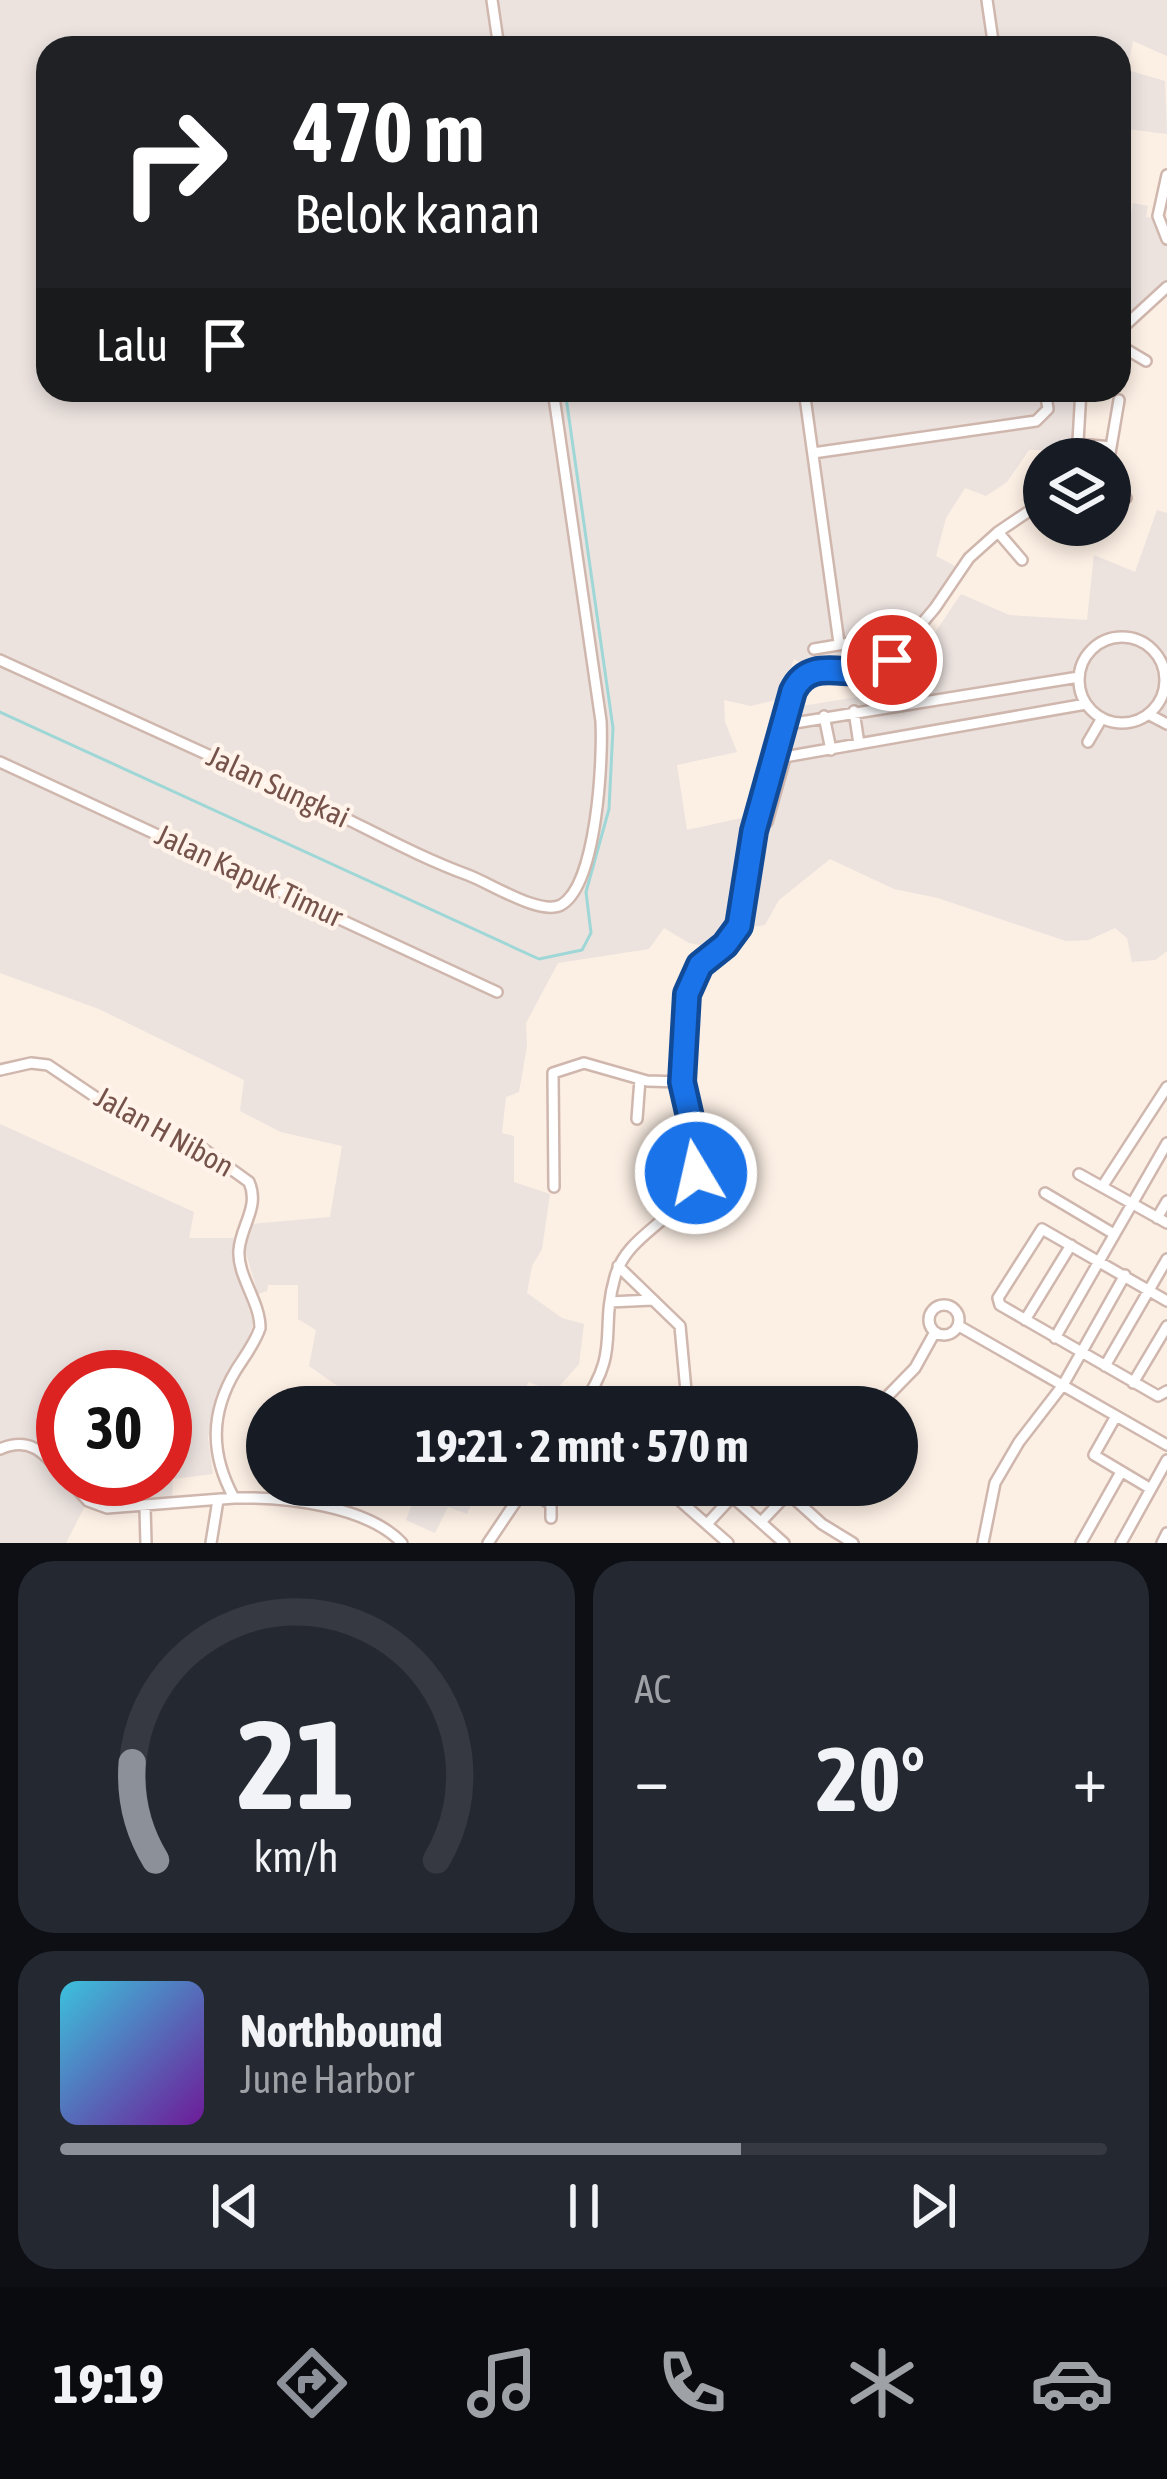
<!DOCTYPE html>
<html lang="id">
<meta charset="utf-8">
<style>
:root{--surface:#171b24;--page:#242831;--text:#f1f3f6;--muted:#9ea1a6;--line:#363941;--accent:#8c9099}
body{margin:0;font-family:"Asap Condensed",sans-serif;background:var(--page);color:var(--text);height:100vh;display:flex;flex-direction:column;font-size:45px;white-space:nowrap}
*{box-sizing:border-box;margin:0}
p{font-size:39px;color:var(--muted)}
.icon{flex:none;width:66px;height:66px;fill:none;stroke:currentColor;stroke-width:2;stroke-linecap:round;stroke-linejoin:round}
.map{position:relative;height:1543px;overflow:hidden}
.details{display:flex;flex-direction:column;gap:18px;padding:18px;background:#0d0f14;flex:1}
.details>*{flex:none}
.hud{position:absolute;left:36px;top:36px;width:1095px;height:366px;border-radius:36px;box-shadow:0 6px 18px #0003;background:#202124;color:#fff;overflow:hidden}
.controls{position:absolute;left:1023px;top:438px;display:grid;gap:24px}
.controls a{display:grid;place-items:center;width:108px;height:108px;border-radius:50%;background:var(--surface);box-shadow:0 6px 18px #0003;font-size:60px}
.speed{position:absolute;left:36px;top:1350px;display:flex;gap:24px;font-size:60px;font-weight:700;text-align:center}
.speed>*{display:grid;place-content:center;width:156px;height:156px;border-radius:50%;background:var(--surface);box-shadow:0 6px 18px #0003;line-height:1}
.speed .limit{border:18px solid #d22;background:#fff;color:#111}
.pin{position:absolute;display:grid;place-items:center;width:102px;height:102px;color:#fff;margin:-51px;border:6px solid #fff;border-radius:50%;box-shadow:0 3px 12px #0007}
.me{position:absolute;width:132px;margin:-66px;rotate:351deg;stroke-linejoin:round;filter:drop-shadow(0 0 9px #0008)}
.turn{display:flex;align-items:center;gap:42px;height:252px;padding:0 60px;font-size:54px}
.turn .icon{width:156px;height:156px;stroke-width:2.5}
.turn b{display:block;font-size:84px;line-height:102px}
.then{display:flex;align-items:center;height:114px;padding:0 60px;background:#0003;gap:24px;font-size:45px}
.big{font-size:90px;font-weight:700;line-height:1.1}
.details .widget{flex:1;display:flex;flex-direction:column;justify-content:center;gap:18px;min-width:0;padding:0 42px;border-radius:36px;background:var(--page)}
.details .dial{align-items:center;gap:0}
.dial svg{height:312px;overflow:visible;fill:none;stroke:var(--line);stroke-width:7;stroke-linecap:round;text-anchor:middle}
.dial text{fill:var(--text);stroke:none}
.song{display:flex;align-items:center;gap:36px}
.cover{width:144px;height:144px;border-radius:18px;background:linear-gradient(135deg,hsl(190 70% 55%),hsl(280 70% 35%))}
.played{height:12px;border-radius:6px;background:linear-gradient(90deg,var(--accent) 65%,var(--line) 65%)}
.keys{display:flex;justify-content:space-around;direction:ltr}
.heat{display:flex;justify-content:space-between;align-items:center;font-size:66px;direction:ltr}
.details .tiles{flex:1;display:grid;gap:18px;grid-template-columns:1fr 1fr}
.widget:last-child{grid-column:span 2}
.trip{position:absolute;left:246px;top:1386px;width:672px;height:120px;border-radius:60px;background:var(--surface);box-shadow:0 6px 18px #0003;font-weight:700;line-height:120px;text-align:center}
.menu{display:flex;height:192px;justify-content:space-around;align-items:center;background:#090b0e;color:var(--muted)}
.menu .icon{width:84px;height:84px}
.menu .active{color:var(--accent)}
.menu b{font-size:54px;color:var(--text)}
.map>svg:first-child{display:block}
.industrial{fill:#ece3df;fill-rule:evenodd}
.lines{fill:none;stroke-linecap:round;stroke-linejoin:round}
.stream{stroke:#9fd7d7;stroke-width:3}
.street-casing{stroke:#d0b7ae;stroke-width:14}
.street{stroke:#fff;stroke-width:9}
.route-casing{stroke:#114b97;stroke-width:30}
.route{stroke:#1a73e8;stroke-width:21}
.labels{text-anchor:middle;stroke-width:9;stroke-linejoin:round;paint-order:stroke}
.street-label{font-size:30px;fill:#75524a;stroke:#fff3ea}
</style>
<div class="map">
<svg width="1167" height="1543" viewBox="0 0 1167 1543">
<rect width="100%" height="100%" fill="#fcefe4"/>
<!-- industrial -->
<path class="industrial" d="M0,0H1167V56L1133,41L1127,70L1165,81L1167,134L1119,128V48H48V390H1079L1071,450H1029L1007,482L986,496L965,488L946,518L936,556L955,566L928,610L886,660L874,666L802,664L794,659L780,699L751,706L724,700L725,722L737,752L677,765L687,830L755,815L746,852L740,910L728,936L711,947L689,943L664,928L649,949L558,963L526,1023L527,1046L519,1092L506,1097L502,1133L514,1136V1182L550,1194L542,1249L532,1266L527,1293L562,1318L584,1324L579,1364L554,1392L529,1382L512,1407H446L349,1394L309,1366L316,1330L298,1319V1285H268L267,1291L258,1294L244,1246L252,1224L330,1217L342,1146L281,1132L240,1111L244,1080L99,1009L0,973Z
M1133,203L1148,206L1146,217L1155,218L1167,248V280L1119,325V212L1131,214Z
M1157,510L1167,513V951L1155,960L1132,962L1127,938L1115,928L1089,940L1066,941L938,898L894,889L830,859L779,900L765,925L743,928L753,893L761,836L796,707L924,686L920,655L961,594L1009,615L1087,620L1094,555L1135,572Z
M0,1124L194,1212L189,1238H235V1258L253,1323L246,1345L216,1395L208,1438L213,1474L173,1479L172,1499L116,1504L89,1498L66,1543H0ZM63,1377H165V1479H63Z
M419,1485H479L467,1514L448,1507L435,1533L406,1520Z"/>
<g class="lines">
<!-- stream -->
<path class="stream" d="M0,712L539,959L582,950L591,933L586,892L609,809L613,728L565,390"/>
<!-- street casing -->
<g class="street-casing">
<path id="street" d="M492,0L499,48
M987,0L994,48
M1167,175L1158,216L1167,239
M1119,331L1167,287
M1119,345L1146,361
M804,390L839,643
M1079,444L1111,447
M813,453L1036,421L1048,409L1045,390
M1077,459L1081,390
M1109,459L1119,400
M1110,494L1126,498
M998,532L1022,560
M1079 680a43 43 0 1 1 86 0a43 43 0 1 1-86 0Z
M814,649L868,640
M0,660C106,709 212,757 318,805C367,828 416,856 468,875C490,883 540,916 561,905C597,885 603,759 601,721L553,390
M854,711L859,744
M1148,714L1167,724
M824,716L831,750
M782,725L1079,677
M1088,742L1102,718
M773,759L1086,704
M0,762L497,992
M754,831L767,822L785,758
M0,1070L31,1063L48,1065L131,1121L202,1148L249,1182C260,1207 241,1225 239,1250C237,1276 260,1301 260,1328C255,1343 245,1356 236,1370C210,1413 210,1454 234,1498C284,1497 366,1505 402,1543
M637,1119L640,1079
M1079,1174L1167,1223
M554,1187L553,1073L584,1063L647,1081L682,1082
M1102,1187L1167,1087
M1045,1193L1114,1234
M1157,1218L1167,1201
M618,1266L680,1326L686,1391L696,1407
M1167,1301L1042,1229L998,1298L1000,1305L1158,1396L1167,1391
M610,1302L652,1300
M929 1320a15 15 0 1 1 30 0a15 15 0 1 1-30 0Z
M1025,1320L1071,1245
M959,1326L1167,1445
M1055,1338L1167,1143
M1105,1366L1167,1259
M1133,1383L1167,1326
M581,1407C622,1350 599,1333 615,1277C627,1233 679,1221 694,1179C704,1152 690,1133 686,1108C680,1076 676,1009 690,980C701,957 728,948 738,926L754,831L798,681C819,659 858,679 885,667L935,608L969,558L998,532L1044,501
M877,1407L915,1368L935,1332
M1116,1416L1094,1455L1151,1489
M0,1449C30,1436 44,1453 63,1474
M68,1479L88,1501L107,1508L234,1498
M662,1485L728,1543
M719,1485L784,1543
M779,1485L822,1524L853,1543
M524,1489L551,1504V1518
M145,1507L146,1543
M761,1522L796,1485
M707,1524L732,1497
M211,1543L218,1500
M488,1543L527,1485
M983,1543L995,1483L1019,1442L1063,1385L1125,1275
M1081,1543L1121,1472
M1121,1543L1167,1460
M1162,1543L1167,1533"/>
</g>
<!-- street -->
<use href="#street" class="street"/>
</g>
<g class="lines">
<!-- route casing -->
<g class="route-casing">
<path id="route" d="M696,1173L698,1152L682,1082L687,994L700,965L725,945L739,926L754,831L793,691C814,648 862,690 892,660"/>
</g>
<!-- route -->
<use href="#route" class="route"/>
</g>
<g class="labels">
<!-- street labels -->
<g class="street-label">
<text transform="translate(278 787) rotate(25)" y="10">Jalan Sungkai</text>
<text transform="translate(249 876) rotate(25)" y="10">Jalan Kapuk Timur</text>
<text transform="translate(164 1132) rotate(29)" y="10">Jalan H Nibon</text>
</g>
</g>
</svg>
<div class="controls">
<a><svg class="icon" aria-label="layers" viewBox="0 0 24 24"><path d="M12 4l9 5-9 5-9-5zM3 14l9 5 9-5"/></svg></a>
</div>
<div class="speed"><div class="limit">30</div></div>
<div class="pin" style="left:892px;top:660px;background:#d93025"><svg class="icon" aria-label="arrive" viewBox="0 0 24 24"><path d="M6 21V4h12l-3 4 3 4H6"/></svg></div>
<svg class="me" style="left:696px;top:1173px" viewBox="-20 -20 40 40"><circle r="17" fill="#1a73e8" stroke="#fff" stroke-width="3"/><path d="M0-11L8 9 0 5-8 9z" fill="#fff"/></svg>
<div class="trip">19:21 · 2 mnt · 570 m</div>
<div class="hud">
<div class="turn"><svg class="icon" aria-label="right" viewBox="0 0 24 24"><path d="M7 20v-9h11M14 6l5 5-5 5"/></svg><div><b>470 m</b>Belok kanan</div></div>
<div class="then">Lalu<svg class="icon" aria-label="arrive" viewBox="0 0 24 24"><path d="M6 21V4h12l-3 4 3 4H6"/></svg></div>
</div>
</div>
<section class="details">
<div class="tiles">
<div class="widget dial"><svg viewBox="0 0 100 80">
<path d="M14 69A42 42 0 1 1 86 69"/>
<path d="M14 69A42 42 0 0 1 8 44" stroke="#8c9099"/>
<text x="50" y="56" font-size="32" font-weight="700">21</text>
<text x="50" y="72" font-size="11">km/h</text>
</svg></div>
<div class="widget"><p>AC</p>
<div class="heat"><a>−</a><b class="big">20°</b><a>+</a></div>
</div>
<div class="widget">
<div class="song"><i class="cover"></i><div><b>Northbound</b><p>June Harbor</p></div></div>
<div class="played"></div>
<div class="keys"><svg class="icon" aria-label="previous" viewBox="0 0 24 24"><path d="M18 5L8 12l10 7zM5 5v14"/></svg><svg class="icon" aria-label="pause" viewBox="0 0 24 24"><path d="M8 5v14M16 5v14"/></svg><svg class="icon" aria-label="next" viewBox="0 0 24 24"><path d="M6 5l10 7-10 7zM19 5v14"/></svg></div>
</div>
</div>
</section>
<nav class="menu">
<b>19:19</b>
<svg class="icon active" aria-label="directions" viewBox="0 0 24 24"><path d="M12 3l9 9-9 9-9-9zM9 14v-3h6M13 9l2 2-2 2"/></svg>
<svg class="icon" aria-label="music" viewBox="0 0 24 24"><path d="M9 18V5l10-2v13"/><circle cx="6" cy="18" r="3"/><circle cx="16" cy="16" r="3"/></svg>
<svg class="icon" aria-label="phone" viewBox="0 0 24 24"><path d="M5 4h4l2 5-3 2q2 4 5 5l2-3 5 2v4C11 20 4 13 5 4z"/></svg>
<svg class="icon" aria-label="climate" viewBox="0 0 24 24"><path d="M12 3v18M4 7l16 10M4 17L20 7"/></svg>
<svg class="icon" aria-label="car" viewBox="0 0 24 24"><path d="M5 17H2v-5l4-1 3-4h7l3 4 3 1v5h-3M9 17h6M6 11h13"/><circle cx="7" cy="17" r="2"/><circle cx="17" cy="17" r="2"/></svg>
</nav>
